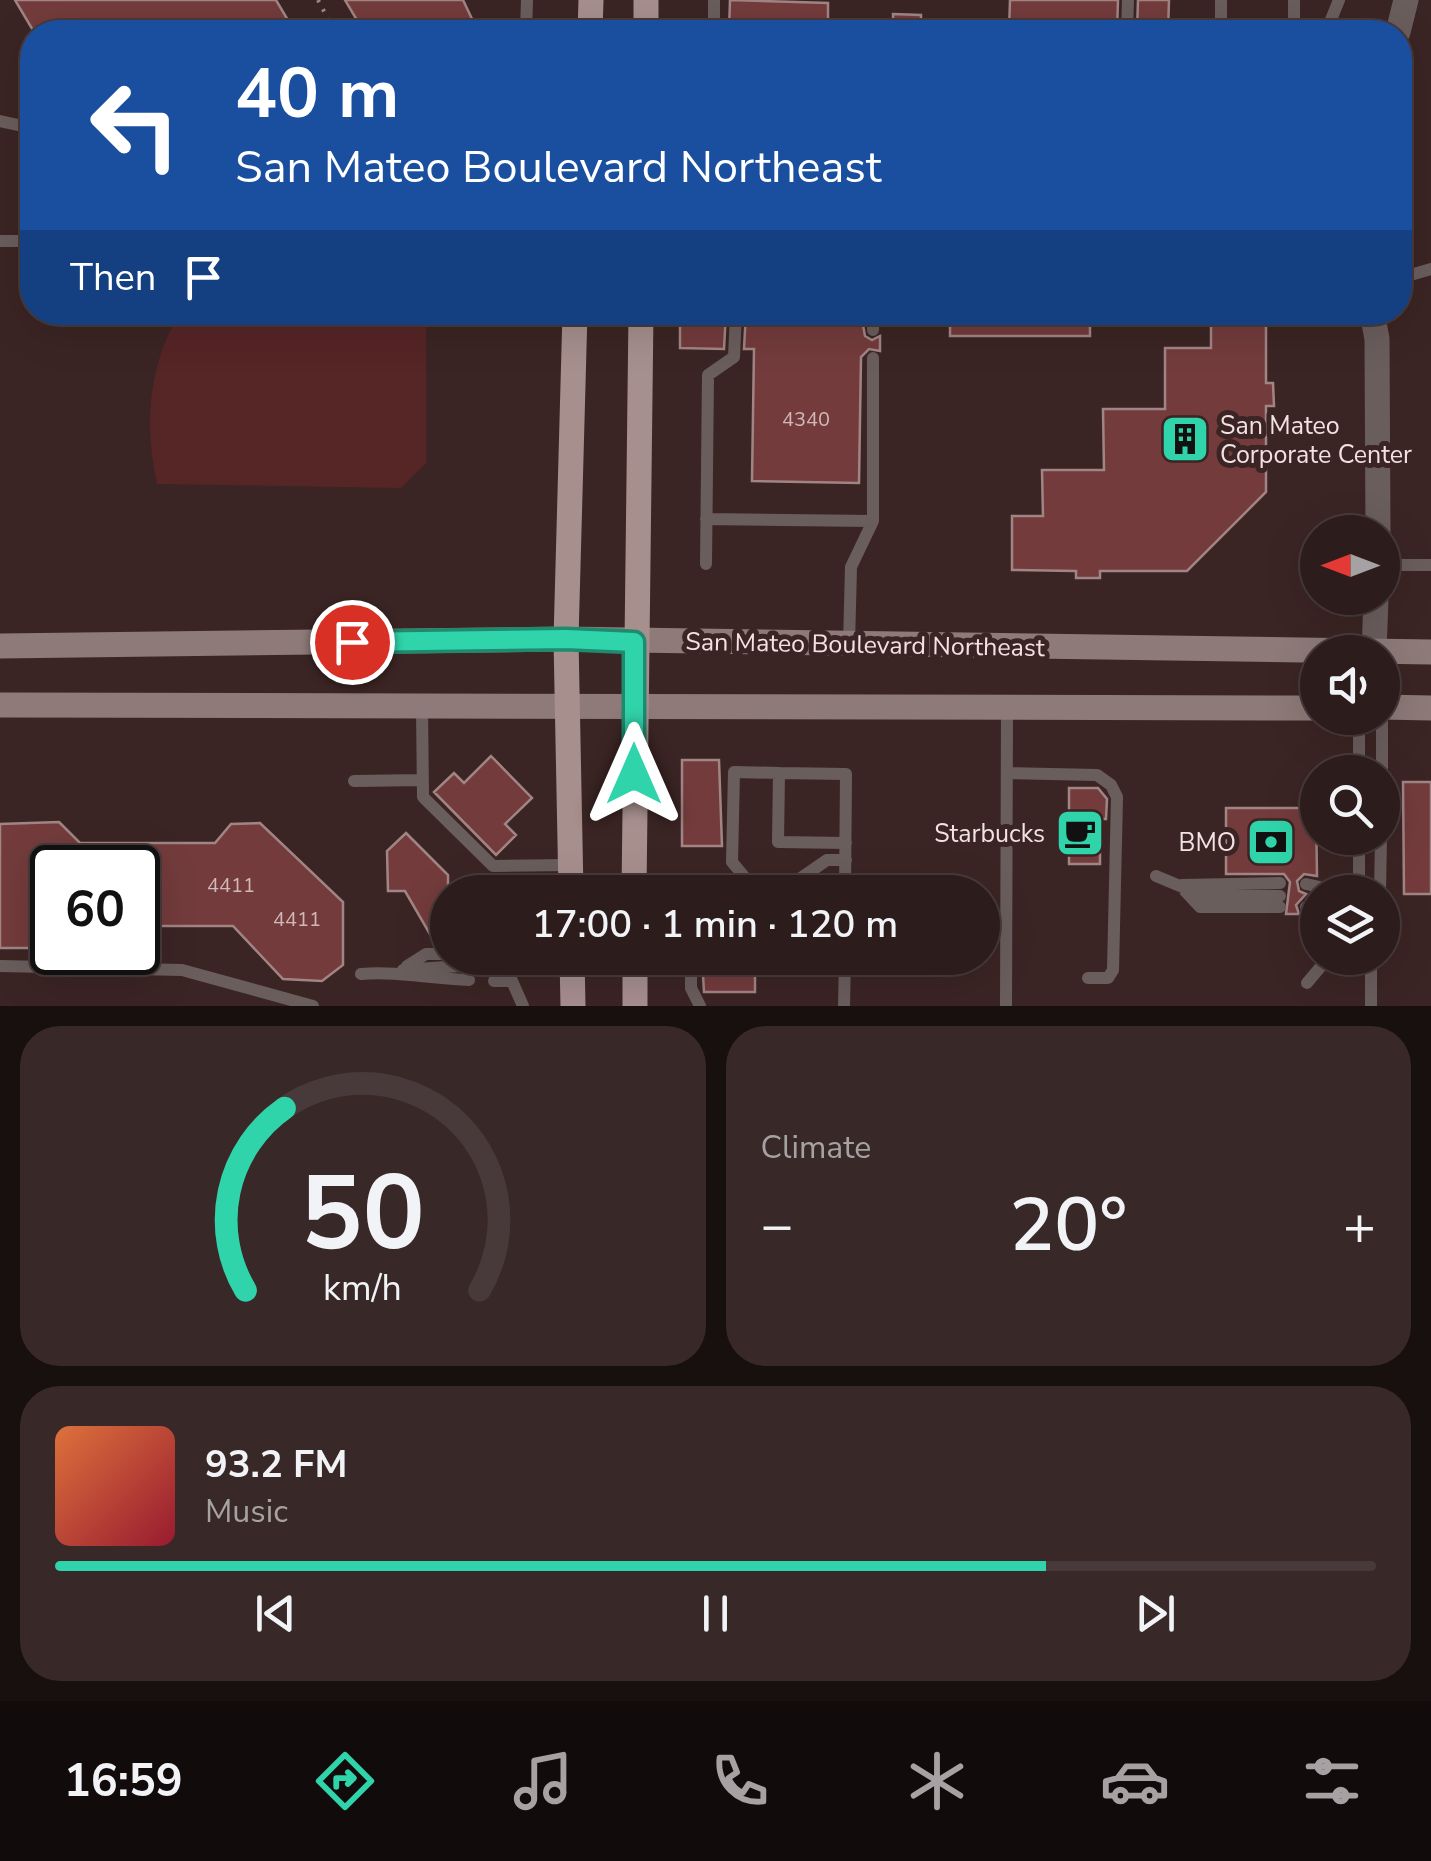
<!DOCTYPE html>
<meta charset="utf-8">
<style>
:root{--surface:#2c1c1b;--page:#382928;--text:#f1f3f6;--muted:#a6a1a3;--line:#483a3a;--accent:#30d4aa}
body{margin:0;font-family:"Nunito Sans",sans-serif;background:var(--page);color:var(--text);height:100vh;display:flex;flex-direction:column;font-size:38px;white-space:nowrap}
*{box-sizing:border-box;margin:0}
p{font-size:32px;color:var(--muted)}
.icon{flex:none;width:55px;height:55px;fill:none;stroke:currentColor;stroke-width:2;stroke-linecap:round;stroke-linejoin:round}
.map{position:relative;height:1006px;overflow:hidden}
.side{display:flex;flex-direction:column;gap:20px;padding:20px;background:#180f0f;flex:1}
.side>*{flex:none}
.top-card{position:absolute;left:20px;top:20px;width:1392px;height:305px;border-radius:40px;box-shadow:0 10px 40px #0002,0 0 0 2px var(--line);background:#1a4fa0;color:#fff;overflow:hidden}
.needle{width:65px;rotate:270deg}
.buttons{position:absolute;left:1300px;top:515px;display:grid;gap:20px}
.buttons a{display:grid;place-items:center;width:100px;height:100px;border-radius:50%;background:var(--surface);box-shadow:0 10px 40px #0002,0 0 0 2px var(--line);font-size:50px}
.speed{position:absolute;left:30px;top:845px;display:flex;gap:20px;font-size:50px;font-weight:700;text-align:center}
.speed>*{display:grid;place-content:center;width:130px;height:130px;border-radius:50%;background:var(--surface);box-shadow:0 10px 40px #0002,0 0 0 2px var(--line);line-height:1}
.speed .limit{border:5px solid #111;border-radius:15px;background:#fff;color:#111}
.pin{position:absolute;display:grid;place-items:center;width:85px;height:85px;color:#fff;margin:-42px;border:5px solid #fff;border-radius:50%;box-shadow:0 2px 10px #0007}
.me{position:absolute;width:110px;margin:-55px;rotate:0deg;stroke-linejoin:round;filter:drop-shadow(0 0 8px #0008)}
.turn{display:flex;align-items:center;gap:35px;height:210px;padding:0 50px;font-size:45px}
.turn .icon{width:130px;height:130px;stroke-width:2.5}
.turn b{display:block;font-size:70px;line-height:85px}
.then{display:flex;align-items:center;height:95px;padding:0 50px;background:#0003;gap:20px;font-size:38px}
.big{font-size:75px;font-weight:600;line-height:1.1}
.side .widget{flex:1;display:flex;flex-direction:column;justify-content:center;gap:15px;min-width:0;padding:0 35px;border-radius:40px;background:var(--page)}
.side .dial{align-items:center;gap:0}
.dial svg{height:260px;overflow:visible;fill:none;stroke:var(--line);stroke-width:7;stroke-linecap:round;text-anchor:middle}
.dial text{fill:var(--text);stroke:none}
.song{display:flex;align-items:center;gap:30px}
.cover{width:120px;height:120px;border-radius:15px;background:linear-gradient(135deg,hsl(20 70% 55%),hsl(350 70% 35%))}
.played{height:10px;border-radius:5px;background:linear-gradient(90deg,var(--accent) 75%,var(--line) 75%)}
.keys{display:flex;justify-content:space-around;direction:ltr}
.heat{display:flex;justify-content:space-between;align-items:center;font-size:55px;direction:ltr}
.side .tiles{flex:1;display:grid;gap:20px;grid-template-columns:1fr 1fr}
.widget:last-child{grid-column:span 2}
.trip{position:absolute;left:430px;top:875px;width:570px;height:100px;border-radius:50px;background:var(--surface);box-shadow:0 10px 40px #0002,0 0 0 2px var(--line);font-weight:600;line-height:100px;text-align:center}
.menu{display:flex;height:160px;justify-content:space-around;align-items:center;background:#120b0b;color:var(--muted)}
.menu .icon{width:70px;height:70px}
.menu .selected{color:var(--accent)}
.menu b{font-size:45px;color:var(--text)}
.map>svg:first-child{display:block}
.green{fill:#562526}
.building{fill:#733b3c;stroke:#a18584;stroke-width:2.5}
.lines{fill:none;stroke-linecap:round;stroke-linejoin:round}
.path{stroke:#9c8988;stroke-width:4;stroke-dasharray:2.5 8;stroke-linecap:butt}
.service{stroke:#6a5e5d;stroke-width:12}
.minor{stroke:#6a5e5d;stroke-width:25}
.secondary{stroke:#8d7a79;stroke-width:25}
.primary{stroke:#a78f8e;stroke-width:25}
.route-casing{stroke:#1f8a6e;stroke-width:25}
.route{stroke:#30d4aa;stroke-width:18}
.labels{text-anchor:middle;stroke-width:10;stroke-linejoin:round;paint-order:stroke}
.number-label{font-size:20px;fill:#d2b8b8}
.poi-label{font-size:25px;fill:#f2e2e1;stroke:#3b2524;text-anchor:end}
.street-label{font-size:25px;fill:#f2e2e1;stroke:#3b2524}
</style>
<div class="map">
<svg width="1431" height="1006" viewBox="0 0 1431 1006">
<rect width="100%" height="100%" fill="#3b2524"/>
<!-- green -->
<path class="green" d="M180,313H426V463L401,488L157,484C144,426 148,365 180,313Z"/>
<!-- building -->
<path class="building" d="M15,0H276L295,32H34Z
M345,0H463L473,21L455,32H364Z
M730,0L828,3V32H729Z
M1010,0H1118L1117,32H1009Z
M1138,0H1169L1168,32H1137Z
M893,14L921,15V32H893Z
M680,312H726L724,349L680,348Z
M746,312L861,314L865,336L872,340L880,336V351L869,349L861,357L859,483L752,481L754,349H744Z
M950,312H1090V336H950Z
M1211,318H1266V383H1273L1274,406H1266V492L1187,571H1100V578H1076V571L1012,570V516H1043L1042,470H1104L1103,409H1165V348H1211Z
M491,756L532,798L505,824L516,835L496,855L434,792L454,773L464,783Z
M682,760H719L722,846H682Z
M1403,782H1431V894H1404Z
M1069,788H1098L1107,799L1106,819H1100V864H1069V847H1060V820H1069Z
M1226,808H1316L1317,876L1304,874L1297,881L1299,891L1306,894L1296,905L1299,914H1286L1290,882L1284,874H1226Z
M59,822L80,843H215L231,824L260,823L343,902V965L322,981L283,979L233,926H138V868H52V948H0V824Z
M406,833L448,875V936H431L405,891H388L387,851Z
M702,958H748L751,968H755V992H704Z"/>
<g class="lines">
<!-- path -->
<path class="path" d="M318,0L335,32"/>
<!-- service -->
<path class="service" d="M1294,0V32
M526,32L527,0
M714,32V0
M1127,32L1128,0
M1221,32V0
M1326,32L1339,0
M0,121L32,128
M0,241H32
M1400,278L1431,269
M873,330V312
M706,519L873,521
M706,564L708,375L734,357L736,312
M1382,565H1431
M849,645L851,567L873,521V358
M422,708L423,797L493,866L570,865
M1359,718V772
M1382,772V706
M779,773L734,772L732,862L747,880H798L827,860H846
M1007,773L1097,775L1111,785L1117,797L1113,970L1108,978H1088
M354,781L423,780
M1359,838V892
M1156,876L1204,896H1280
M1306,884L1320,887L1322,892
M1182,885L1280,883
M1185,891L1200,907H1280
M845,892L846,774L779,773L778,842L846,843
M1380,892L1381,838
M1306,907L1318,908
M691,958V988L700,1006
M1371,958V1006
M0,966L182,970L313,1006
M407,966L426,954H448
M485,966H503L512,981
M403,970L460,966
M361,974C399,971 431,979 469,980
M494,981H512L523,1006
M1307,983L1328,958
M844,1006L845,958
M1006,1006L1007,708"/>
<!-- minor -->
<path class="minor" d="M1398,32L1406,0
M1372,312L1377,339L1378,532
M1374,652L1376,598"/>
<!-- secondary -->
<path class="secondary" d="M0,646L566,639L1431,652
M0,705L1318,708
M1382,707L1431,708"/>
<!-- primary -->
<path class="primary" d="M590,32L591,0
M646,32V0
M571,892L566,639L575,312
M634,892L641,312
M572,958L573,1006
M635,958V1006"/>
</g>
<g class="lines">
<!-- route casing -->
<g class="route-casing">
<path id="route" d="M352,642L566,639L634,642V774"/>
</g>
<!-- route -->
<use href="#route" class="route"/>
</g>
<!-- icons -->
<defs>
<g id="building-square" transform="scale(2.5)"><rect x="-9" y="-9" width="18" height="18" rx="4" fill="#30d4aa" stroke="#3b2524"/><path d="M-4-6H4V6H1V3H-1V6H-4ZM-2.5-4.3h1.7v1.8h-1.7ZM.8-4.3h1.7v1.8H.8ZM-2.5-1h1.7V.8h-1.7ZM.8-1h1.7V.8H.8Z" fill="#111"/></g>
<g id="cafe-square" transform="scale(2.5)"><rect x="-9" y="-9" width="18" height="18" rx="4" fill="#30d4aa" stroke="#3b2524"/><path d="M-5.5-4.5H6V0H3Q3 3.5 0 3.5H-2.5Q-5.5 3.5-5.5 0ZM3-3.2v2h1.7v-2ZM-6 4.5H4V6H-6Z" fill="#111"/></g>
<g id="bank-square" transform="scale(2.5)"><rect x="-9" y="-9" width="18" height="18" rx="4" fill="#30d4aa" stroke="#3b2524"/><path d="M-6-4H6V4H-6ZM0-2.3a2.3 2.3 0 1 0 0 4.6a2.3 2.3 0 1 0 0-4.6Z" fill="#111"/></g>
</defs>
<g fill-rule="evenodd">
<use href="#building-square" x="1185" y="439"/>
<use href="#cafe-square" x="1080" y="833"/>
<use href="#bank-square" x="1271" y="842"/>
</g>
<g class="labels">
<!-- number labels -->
<g class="number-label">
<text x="806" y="426">4340</text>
<text x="231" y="892">4411</text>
<text x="297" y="926">4411</text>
</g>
<!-- poi labels -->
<g class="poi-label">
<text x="1220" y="434" text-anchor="start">San Mateo<tspan x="1220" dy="29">Corporate Center</tspan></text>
<text x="1045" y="842">Starbucks</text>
<text x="1236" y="851">BMO</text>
</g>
<!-- street labels -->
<g class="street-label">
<text transform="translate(865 644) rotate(1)" y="9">San Mateo Boulevard Northeast</text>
</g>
</g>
</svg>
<div class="buttons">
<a><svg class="needle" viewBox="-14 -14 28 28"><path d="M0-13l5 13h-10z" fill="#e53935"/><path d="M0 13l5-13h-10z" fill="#a6a1a3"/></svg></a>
<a><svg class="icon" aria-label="sound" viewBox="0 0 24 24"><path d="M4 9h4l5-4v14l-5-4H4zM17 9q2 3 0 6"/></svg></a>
<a><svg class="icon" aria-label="search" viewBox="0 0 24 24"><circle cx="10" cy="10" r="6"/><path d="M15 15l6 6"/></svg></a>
<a><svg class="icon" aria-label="layers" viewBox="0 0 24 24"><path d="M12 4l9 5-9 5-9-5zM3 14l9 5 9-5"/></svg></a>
</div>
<div class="speed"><div class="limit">60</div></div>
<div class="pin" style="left:352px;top:642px;background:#d93025"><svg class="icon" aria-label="arrive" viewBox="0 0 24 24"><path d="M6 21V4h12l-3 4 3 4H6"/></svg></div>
<svg class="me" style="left:634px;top:774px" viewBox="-20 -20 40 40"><path d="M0-17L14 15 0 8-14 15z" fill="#30d4aa" stroke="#fff" stroke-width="4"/></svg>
<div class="trip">17:00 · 1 min · 120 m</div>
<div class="top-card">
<div class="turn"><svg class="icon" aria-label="left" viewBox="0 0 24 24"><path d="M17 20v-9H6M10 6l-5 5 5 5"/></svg><div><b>40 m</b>San Mateo Boulevard Northeast</div></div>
<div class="then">Then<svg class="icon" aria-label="arrive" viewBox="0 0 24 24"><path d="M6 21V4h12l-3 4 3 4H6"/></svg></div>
</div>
</div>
<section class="side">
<div class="tiles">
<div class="widget dial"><svg viewBox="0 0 100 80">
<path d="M14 69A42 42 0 1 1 86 69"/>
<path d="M14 69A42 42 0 0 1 26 13" stroke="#30d4aa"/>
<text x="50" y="56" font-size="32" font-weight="700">50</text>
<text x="50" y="72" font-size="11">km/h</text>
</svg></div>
<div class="widget"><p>Climate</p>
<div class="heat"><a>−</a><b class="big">20°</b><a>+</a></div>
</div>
<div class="widget">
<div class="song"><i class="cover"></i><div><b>93.2 FM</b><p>Music</p></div></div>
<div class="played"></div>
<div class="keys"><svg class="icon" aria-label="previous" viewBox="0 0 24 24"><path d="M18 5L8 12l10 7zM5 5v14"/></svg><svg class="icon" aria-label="pause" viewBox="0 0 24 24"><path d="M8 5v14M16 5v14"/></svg><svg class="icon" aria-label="next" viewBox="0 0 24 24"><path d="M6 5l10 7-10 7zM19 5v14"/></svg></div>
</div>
</div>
</section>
<nav class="menu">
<b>16:59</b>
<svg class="icon selected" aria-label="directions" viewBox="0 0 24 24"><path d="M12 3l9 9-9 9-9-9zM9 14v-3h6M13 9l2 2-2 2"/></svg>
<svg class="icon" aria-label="music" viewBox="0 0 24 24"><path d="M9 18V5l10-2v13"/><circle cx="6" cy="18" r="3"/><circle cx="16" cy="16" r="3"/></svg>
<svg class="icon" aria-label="phone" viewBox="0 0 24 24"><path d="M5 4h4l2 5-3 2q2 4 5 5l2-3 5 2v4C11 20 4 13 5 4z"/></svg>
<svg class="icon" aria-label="climate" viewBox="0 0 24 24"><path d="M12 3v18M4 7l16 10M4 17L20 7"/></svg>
<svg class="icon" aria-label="car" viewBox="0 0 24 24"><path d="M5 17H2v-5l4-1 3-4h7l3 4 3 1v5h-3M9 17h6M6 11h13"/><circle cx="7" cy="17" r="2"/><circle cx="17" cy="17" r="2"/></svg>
<svg class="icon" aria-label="filters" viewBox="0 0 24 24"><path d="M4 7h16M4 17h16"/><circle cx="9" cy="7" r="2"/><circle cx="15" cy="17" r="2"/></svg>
</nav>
